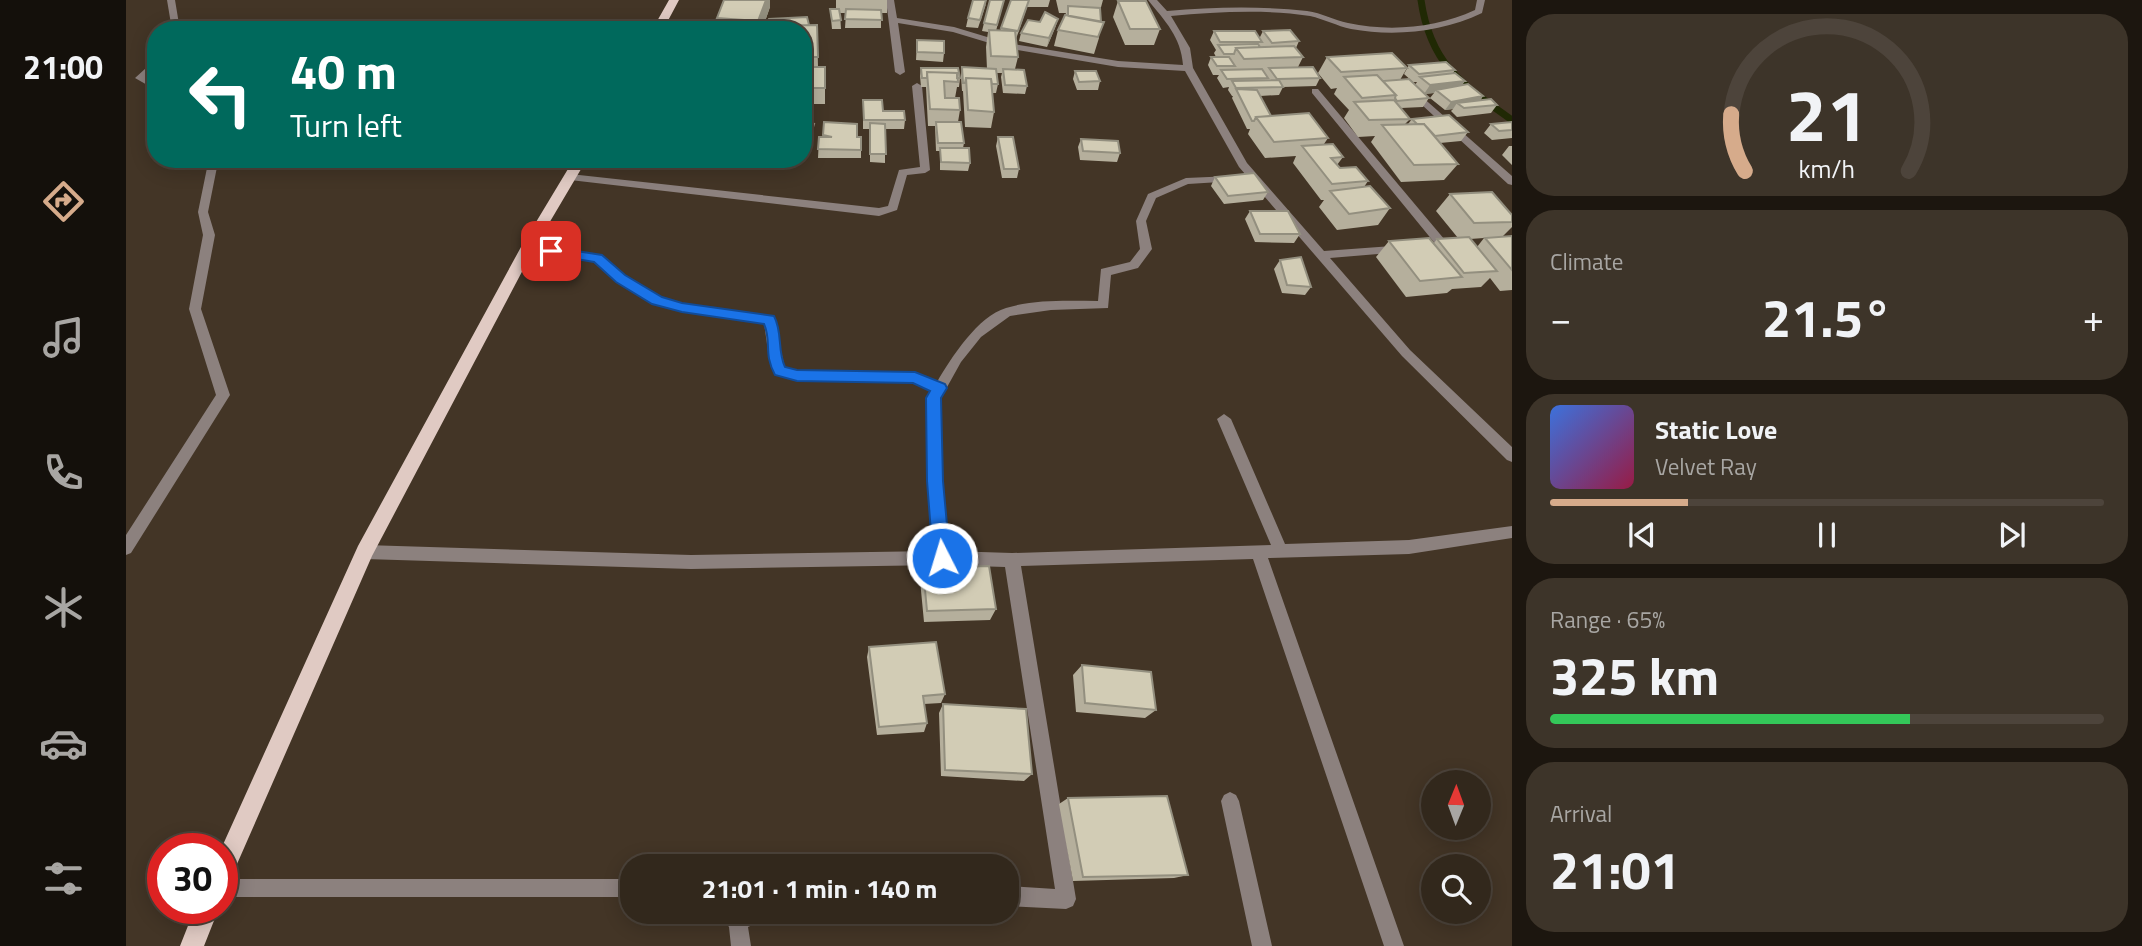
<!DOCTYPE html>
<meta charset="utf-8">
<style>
:root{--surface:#32281c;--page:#3d3429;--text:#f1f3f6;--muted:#a8a6a3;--line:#4d443b;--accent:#d6ab8b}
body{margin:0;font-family:"Titillium Web",sans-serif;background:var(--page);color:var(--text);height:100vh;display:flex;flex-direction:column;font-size:26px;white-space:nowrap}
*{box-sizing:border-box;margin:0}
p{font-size:23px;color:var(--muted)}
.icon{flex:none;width:38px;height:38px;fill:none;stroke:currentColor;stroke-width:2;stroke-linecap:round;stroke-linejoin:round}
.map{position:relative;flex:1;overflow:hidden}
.details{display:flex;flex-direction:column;gap:14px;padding:14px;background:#1c160f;width:630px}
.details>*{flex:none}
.hud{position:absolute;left:21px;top:21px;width:665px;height:147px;border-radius:28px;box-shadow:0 4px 18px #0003,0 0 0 2px var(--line);background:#00695c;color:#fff;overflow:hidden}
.needle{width:46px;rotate:1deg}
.tools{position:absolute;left:1295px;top:770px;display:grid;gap:14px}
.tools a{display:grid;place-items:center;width:70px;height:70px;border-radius:50%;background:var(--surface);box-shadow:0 4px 18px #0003,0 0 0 2px var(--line);font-size:35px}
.speed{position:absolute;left:21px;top:833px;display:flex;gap:14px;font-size:35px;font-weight:700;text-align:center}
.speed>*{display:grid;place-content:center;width:91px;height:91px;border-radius:50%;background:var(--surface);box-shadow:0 4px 18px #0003,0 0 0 2px var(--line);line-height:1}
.speed .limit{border:10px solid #d22;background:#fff;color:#111}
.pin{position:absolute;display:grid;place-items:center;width:60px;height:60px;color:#fff;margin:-30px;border-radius:14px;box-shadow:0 4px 10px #0006}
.me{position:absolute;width:77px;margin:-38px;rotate:355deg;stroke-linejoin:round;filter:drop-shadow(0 0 5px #0008)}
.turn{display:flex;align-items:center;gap:24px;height:147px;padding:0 28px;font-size:32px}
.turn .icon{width:91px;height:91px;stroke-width:2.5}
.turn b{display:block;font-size:49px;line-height:60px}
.big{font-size:52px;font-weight:700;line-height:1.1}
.details .card{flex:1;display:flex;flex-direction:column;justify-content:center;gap:10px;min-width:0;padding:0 24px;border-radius:28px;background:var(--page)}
.details .dial{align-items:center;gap:0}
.dial svg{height:182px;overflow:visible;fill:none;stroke:var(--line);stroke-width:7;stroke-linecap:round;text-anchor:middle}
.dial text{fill:var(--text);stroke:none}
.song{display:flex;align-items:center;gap:21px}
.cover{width:84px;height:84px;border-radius:10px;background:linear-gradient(135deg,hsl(220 70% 55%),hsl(340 70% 35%))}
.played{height:7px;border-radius:4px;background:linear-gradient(90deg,var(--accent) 25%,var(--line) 25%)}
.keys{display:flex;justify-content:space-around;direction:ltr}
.heat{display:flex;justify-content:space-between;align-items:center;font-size:38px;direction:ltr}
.charge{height:10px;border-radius:5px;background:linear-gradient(90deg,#34c759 65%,var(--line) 0)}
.trip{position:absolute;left:494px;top:854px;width:399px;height:70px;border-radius:28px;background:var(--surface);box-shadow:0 4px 18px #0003,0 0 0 2px var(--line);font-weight:700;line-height:70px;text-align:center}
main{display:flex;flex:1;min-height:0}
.menu{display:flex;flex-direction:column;width:126px;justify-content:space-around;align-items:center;background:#14100b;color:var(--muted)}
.menu .icon{width:49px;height:49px}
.menu .current{color:var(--accent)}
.menu b{font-size:32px;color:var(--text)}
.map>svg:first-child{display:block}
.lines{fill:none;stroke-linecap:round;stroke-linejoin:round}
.stream{stroke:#202904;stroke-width:7}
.street{fill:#8c817e;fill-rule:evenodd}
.primary{fill:#e0cac3;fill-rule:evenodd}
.wall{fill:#b5af9c;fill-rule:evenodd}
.shaded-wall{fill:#938f7f}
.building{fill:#d2ccb5;stroke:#938f7f;stroke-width:2}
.route{fill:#1a73e8;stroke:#114b97;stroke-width:2}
</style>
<main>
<nav class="menu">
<b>21:00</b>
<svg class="icon current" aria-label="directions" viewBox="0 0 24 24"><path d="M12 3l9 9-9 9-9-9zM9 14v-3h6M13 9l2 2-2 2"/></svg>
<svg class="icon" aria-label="music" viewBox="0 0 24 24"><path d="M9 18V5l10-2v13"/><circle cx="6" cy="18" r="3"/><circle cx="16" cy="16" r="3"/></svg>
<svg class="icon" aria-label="phone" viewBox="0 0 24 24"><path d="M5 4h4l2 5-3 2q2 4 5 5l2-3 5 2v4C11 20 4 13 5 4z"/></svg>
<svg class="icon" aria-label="climate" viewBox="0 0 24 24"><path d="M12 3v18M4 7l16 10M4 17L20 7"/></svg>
<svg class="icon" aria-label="car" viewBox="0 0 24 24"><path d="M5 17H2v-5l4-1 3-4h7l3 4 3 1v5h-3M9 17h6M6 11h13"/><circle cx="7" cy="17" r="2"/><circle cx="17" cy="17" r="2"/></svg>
<svg class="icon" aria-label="filters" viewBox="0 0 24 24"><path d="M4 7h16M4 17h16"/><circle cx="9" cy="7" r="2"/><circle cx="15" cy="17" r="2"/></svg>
</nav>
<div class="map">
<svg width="1386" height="946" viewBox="0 0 1386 946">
<rect width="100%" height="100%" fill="#433526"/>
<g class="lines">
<!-- stream -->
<path class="stream" d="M1295,0C1304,64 1336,85 1386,120"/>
<!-- street -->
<path class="street" d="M41,0H49L54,30H46Z
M760,0H768L771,18L828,27L881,43L992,61L1057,65C1055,37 1039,21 1022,0H1031L1041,11C1088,7 1135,6 1181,11C1196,13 1208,20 1222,23C1264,32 1310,28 1349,10L1351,0H1359L1356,13C1316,32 1269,37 1225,29C1211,26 1198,19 1184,16C1139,9 1090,12 1045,16L1064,48L1067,68L1121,163L1198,251L1280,245V251L1276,252L1204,258L1284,350L1386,447V462L1381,460L1276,356L1113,167L1059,71L992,67L880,48L827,32L772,23L779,72L774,75L769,72Z
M30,59V67L20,77L30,83V90L9,78Z
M791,83L796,86L804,170L799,173L781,175L771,210L753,216L444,180L439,177L444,174L753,208L762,206L773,170L794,167L786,86Z
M1286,88L1386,176V185L1382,184L1283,93V89Z
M1186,89H1192L1324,246V252H1316L1186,93Z
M78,159H90L92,162L82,212L89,235L75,309L104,395L5,553L0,555V535L90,395L63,309L77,235L72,212L82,163Z
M1106,176L1110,177V181L1062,184L1030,198L1020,221L1026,249L1012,268L985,275L982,308L925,310L884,316L855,337L835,362L815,398L816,481L823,551L886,553L1145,545L1091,419L1098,414L1105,419L1159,544L1283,540L1386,526V538L1283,554L1142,558L1278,946H1258L1127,559L895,566L950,899L947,906L940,909L880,906V886L929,889L879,567L816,565L565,569L239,559L234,557L232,552L234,547L239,545L565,555L808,551L802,481L801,398L805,391L786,382L671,381L649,374L643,358L638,323L552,311L527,303L490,282L469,261L402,251L398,250V244L476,255L498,276L535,297L556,304L647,316L659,368L671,371L788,372L811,382C825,358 852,316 880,308C909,299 942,301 972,301L975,269L1004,262L1014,249L1010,221L1022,194L1060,178Z
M1104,792L1110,795L1113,801L1146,946H1126L1095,801L1098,795Z
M96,879H506V897H96Z
M592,912H642L639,919L622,927L625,946H605L603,927Z"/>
<!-- primary -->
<path class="primary" d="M543,0H553L537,30H526Z
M448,159H461L409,247L246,556L104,880L96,884L95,849L232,546L395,247Z
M69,908H93L78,946H54Z"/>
</g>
<!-- wall -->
<path class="wall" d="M598,0H644V7L636,30H592L591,18Z
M710,0H761V13H755V28H719L720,13H714L715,29H706L704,9H710Z
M878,0L870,31H874L885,0H924L922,7H901L890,39L892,57L889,69L901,86L899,94L877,93L875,77L876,73H871L872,84L870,93H866L868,112L865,128L839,127L837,91H836L835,76L836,67L861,69L860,47L862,32L856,31L858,23Z
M930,0H977L974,11L973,38L968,54L928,46L932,30L940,13H933Z
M992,1L1034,29L1028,45H999L987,17Z
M860,4L852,28L840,27L842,18Z
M932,19L929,28L921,47L893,41L895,33L914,22Z
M683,25H691L692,67H699V104H677V30Z
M1088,31L1133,39L1137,31L1173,41L1170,48L1177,57L1172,67L1194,78L1190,86L1157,87L1153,95L1134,96L1145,116L1202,138L1198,144L1217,157L1211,165L1214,168L1242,181L1238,187L1264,208L1252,225L1211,230L1193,207L1198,200H1195L1167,163L1170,156L1139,158L1122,134L1124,129H1121L1106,98L1107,96H1106L1102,90L1103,87L1097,88L1091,78L1093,75H1087L1082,65L1085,57H1090L1088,53L1090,50L1084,40Z
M791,40L818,53L817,62L790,60Z
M1201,57L1281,68L1274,80L1289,85L1291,82H1287L1278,74L1283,65L1329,70L1327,73L1339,81L1336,85L1357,96L1354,101L1371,105L1365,113L1331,117L1325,111L1327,109L1319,110L1304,98L1308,93L1298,94L1303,98L1297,107L1275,108L1284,119L1279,124H1282L1286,119L1342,132L1335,141L1314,143L1332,164L1318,180L1275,182L1245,142L1249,136L1232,137L1218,118L1223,110L1208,94L1211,88L1205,89L1192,73Z
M795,68L834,78L833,87H831L829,98L834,110L832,122L838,143L837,148L844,163L842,171L814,170V151H810L809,126H802L800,87H795L794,76Z
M949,71L974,81L972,90H951L947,79Z
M737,100L757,111L779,120L778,129H759V163L744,162V129H737Z
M698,122L731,137L735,150V158H692L693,137H697Z
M1386,122V138L1366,140L1358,133L1365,124Z
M677,123L688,124V132L681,156L677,155Z
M872,137L893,169L891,178H876L870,146Z
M955,139L994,153L991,162L954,160L952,147Z
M1383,146H1386V165L1376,155Z
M1089,177L1142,192L1137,200L1098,204L1085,186Z
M1324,194L1386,215V227L1377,236H1386V290L1374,291L1364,278L1355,287L1326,289L1321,293L1280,297L1250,257L1263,241L1308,243L1311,239L1332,238L1310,211ZM1358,238L1351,247L1344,239Z
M1124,211L1174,234L1168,243L1129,242L1119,219Z
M1154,260L1185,287L1179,295L1156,293L1148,269Z
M797,568L870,609L864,620L798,622L794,580Z
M743,647L819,694L815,703L798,704L801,723L798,732L751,735L741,657Z
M956,665L1030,710L1019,718L950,712L947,675Z
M817,704L906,774L898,781L815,776L813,713Z
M942,798L1062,875L1048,878L947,881L933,804Z"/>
<!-- shaded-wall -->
<path class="shaded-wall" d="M640,0H644V7L636,30H632V21Z
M932,19L929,28L921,47L923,38Z
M1339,81L1333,89L1310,90L1308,93L1298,94L1304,85Z
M1357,96L1351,104L1331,103L1327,109L1319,110L1325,102Z
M688,124V132L681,156V147Z"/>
<!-- building -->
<path class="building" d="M598,0H640L632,21L591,18Z
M847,0H860L854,20L842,18Z
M864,0H878L871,25L858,23Z
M885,0H903L892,31L875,28Z
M992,1H1020L1034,29H1004Z
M942,6L974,8L975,22L942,16Z
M704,9H713L715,20L706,21Z
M720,9L755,10L756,20L719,19Z
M919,12L932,19L923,38L895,33L902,20L914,22Z
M939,15L978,22L972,37L932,30Z
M681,17L683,25L641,26L640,30H638L643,19Z
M691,25L692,57H677V30H640L641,26Z
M863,30L889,31L892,57L865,56Z
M1164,30L1173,41L1146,43L1137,31Z
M1088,31H1129L1136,42H1094Z
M791,40L818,41V53L791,52Z
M1132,44L1134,47L1110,48L1108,54H1098L1092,45Z
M1168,46L1177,57L1118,59L1110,48Z
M1266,53L1281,68L1215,72L1201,57Z
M1085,57H1103L1109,66H1091Z
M1320,62L1329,70L1293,74L1283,65Z
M677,67H699V88H677Z
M836,67L870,69L872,84H866L865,79L840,78L839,83H837Z
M1187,67L1194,78L1151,79L1143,68Z
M795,68H832L834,78H831V73L801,72V78H796Z
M877,69L898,70L901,86L879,85Z
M1136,69L1142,78L1101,79L1095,70Z
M949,71H970L974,81L953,82Z
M801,72L831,73L832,82L818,81L819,98H833L834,110L804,109Z
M1329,73L1339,81L1304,85L1294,77Z
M1251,75L1270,95L1236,98L1218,77Z
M840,78L865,79L868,112L842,110Z
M1283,79L1303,98L1271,101L1269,98L1270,95L1257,81Z
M1153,80L1157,87L1110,88L1106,81Z
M1342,84L1357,96L1325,102L1310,90Z
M1110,89L1131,90L1145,116L1130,117L1128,121H1126Z
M1365,99L1371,105L1338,108L1331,103Z
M737,100H756L757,111H778L779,120H738Z
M1268,100L1284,119L1243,120L1228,102Z
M1183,113L1202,138L1148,142L1130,117Z
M1323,115L1342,132L1309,136L1298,124H1291L1286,119Z
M698,122L731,124V137H735V150L692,149L693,137H706L697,135Z
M810,122H835L838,143H812Z
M1386,122V130L1373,131L1365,124Z
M677,123L688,124L681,147H677Z
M744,123L759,124L760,154H744Z
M1298,124L1332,164L1288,165L1256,125Z
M872,137H887L893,169H878Z
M955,139L992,141L994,153L957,151Z
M1207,144L1217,157L1205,158L1214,168L1230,167L1242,181L1206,184L1176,146Z
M814,148H843L844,163L815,162Z
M1128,173L1142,192L1102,196L1089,177Z
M1244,186L1264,208L1223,214L1204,191Z
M1366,192L1386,215V222L1348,223L1324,194Z
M1124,211H1162L1174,234H1134Z
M1386,236V270L1359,238Z
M1343,237L1371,271L1338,273L1311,239Z
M1303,238L1336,277L1294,281L1263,241Z
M1175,257L1185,287L1161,285L1154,260Z
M863,566L870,609L801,611L797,568Z
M810,642L819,694L797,696L801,723L753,727L743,647Z
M956,665L1025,672L1030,710L959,703Z
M817,704L900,709L906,774L819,770Z
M1041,796L1062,875L957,877L942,798Z"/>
<!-- route -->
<path class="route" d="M425,247L476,255L499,275L536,297L556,303L648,316C657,333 651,350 659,367L671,370L789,372L819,384L821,388L815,398L817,481L824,558L822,563L816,566L807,558L801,481L800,398L804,391L787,383L671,381L649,375C637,353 646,342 638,324L556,312L526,304L490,282L468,262L421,254L419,251Z"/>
</svg>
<div class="tools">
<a><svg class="needle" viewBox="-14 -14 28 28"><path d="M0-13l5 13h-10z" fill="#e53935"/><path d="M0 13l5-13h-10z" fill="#a8a6a3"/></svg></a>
<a><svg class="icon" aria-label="search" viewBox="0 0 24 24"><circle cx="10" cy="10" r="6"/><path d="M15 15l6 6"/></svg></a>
</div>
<div class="speed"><div class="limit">30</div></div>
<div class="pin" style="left:425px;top:251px;background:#d93025"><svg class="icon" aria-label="arrive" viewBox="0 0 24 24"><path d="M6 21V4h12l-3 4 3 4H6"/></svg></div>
<svg class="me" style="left:816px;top:558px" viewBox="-20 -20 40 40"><circle r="17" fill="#1a73e8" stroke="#fff" stroke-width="3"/><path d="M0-11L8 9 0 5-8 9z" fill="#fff"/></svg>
<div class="trip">21:01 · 1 min · 140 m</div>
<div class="hud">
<div class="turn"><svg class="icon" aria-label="left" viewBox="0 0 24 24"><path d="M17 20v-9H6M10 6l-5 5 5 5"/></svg><div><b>40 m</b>Turn left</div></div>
</div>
</div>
<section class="details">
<div class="card dial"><svg viewBox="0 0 100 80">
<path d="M14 69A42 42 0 1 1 86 69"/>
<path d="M14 69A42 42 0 0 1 8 44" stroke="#d6ab8b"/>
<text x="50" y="56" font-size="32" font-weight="700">21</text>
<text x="50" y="72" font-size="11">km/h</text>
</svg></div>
<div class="card"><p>Climate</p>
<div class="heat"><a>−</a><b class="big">21.5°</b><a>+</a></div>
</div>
<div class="card">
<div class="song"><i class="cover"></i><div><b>Static Love</b><p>Velvet Ray</p></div></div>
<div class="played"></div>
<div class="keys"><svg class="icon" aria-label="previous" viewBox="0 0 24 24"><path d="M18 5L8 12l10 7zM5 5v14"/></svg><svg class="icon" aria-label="pause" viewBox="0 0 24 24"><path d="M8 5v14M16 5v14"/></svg><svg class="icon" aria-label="next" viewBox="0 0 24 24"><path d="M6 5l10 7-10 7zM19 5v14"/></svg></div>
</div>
<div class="card"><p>Range · 65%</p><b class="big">325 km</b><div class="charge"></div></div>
<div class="card"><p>Arrival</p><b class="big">21:01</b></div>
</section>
</main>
